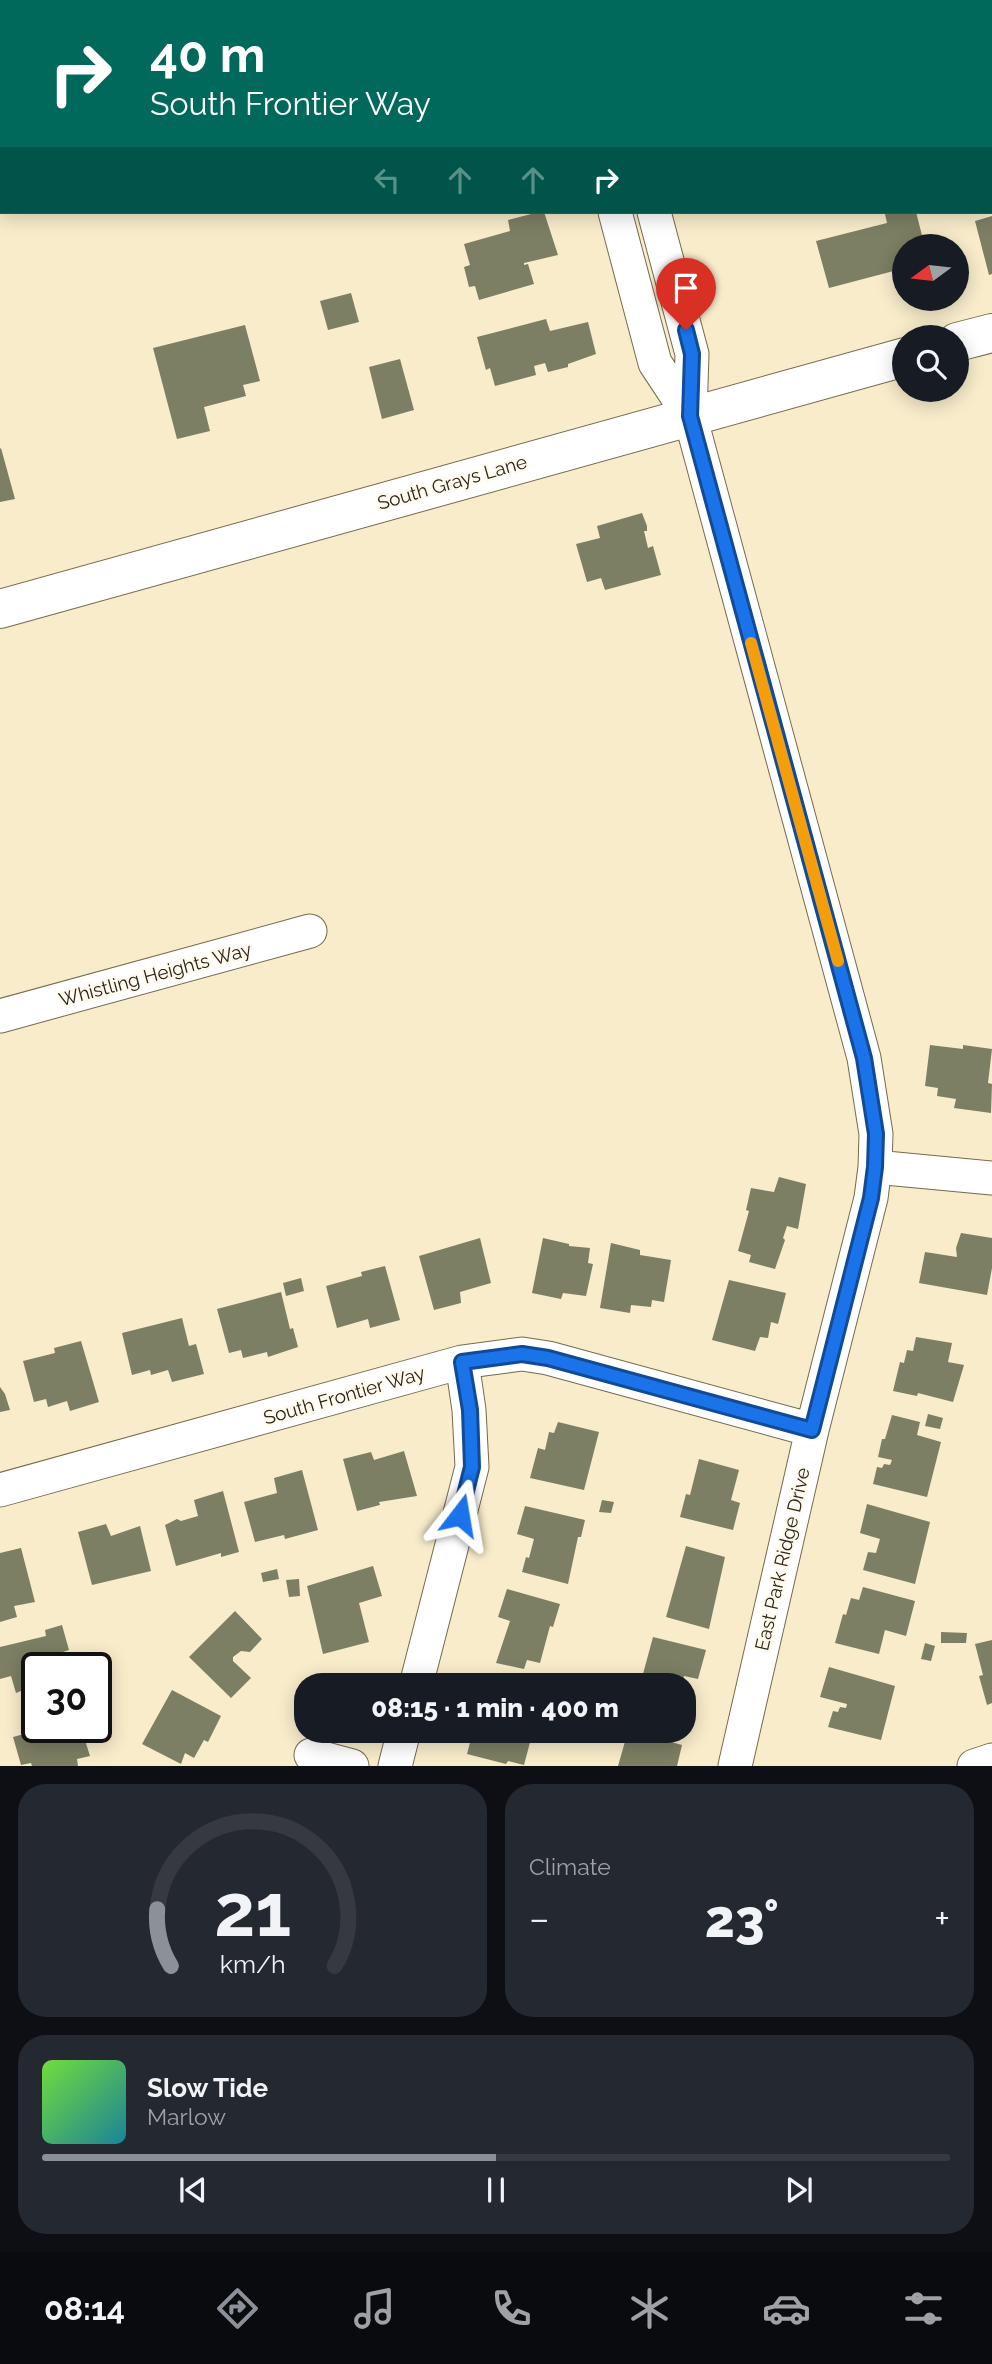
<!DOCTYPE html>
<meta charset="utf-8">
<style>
:root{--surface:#171b24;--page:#242831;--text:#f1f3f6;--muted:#9ea1a6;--line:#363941;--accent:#8c9099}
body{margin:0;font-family:Raleway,sans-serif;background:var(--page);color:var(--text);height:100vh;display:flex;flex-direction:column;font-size:26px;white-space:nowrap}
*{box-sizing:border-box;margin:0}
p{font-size:23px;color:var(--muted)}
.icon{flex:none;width:38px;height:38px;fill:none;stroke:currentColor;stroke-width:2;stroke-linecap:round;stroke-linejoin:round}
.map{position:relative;height:1766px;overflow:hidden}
.sheet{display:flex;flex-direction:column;gap:18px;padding:18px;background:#0d0f14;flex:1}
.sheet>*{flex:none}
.banner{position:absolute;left:0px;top:0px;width:992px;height:214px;box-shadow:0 4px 18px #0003;background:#00695c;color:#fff;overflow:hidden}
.needle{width:46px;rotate:255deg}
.buttons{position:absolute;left:892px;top:234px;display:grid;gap:14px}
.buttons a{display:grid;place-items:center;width:77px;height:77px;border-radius:50%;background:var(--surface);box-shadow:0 4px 18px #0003;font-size:35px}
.speed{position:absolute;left:21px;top:1652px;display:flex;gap:14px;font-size:35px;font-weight:700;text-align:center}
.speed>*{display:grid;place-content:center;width:91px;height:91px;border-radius:50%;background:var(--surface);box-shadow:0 4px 18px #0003;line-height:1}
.speed .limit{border:4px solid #111;border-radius:10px;background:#fff;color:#111}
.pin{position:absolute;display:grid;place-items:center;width:60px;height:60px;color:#fff;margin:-72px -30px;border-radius:50% 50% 50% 0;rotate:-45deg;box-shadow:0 0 7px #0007}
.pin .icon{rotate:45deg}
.me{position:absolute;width:77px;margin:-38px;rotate:14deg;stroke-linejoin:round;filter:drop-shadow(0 0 5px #0008)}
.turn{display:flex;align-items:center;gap:24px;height:147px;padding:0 35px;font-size:32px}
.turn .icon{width:91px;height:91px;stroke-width:2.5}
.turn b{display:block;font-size:49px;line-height:60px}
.lanes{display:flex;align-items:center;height:66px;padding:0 35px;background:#0003;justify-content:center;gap:35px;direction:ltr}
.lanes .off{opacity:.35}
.big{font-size:52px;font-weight:800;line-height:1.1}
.sheet .widget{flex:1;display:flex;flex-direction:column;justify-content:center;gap:10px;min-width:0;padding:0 24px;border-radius:28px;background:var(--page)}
.sheet .dial{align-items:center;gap:0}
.dial svg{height:182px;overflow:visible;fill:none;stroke:var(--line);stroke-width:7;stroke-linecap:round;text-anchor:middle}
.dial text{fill:var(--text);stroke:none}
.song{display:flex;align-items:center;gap:21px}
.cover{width:84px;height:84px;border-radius:10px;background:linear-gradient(135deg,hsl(100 70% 55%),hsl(190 70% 35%))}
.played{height:7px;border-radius:4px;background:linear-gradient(90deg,var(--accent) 50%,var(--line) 50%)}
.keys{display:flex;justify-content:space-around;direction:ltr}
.heat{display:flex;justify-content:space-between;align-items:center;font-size:38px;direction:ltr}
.sheet .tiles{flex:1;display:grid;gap:18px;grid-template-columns:1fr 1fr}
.widget:last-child{grid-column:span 2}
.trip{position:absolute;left:294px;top:1673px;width:402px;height:70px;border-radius:28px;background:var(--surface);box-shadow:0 4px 18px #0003;font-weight:800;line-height:70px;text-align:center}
.menu{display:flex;height:112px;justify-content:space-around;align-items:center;background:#090b0e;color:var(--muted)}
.menu .icon{width:49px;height:49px}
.menu .on{color:var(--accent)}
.menu b{font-size:32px;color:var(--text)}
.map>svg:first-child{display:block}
.building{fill:#7c7f63}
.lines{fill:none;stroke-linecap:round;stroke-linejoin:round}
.street-casing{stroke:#756a4d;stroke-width:35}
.secondary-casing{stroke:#756a4d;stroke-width:40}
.street{stroke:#fff;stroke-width:33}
.secondary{stroke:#fff;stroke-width:38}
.route-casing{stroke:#114b97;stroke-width:18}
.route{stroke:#1a73e8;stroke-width:12}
.slow{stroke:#f59e0b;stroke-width:12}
.labels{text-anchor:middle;stroke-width:5;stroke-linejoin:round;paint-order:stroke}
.street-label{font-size:19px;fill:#292518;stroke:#fffaed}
</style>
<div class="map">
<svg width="992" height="1766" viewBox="0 0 992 1766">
<rect width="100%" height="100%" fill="#f8eccb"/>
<!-- building -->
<path class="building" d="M539,212H544L558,255L524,263V265L528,264L534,284L479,300L475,286L469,287L464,267L470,265L464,244L510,231L508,220Z
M891,212H916L925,247H905V268L829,288L816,241L887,223L885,214Z
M992,216V274L989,275L975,221Z
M351,293L359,322L328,330L320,301Z
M546,319L550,331L588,322L596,354L568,364V367L548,372L545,363L534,366L536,375L495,386L490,368L486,370L477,337Z
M245,325L260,381L243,385L246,396L204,407L210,431L177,439L153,348Z
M400,359L414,410L382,419L369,367Z
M1,448L15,499L0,502V449Z
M642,513L647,526V531H644L648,548L653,546L661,575L605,590L601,578L587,582L576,544L600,538L597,526Z
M930,1045L963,1049V1045L992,1049L988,1083L992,1084L991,1113L954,1108L956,1099L937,1096L938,1088L925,1086Z
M779,1177L806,1184L798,1229L787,1226L783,1238L785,1240L775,1269L749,1262L751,1255L738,1251L749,1211L746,1210L751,1188L774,1192Z
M961,1233L992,1238V1268L987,1295L919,1283L925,1252L957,1257L956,1248Z
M480,1238L491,1283L460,1292L461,1303L434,1310L419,1256Z
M543,1238L569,1244V1246L590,1248L588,1263L593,1264L586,1296L563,1293L561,1299L532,1293Z
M611,1243L640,1250V1255L671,1260L664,1302L652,1300L651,1307L631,1305L630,1313L600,1308Z
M385,1266L400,1320L370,1328L368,1319L337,1328L326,1286L362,1276L361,1272Z
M301,1278L304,1291L286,1296L283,1283Z
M729,1280L786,1293L778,1324L771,1322L768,1338L760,1337L755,1351L712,1340Z
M281,1292L290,1329L293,1328L298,1347L268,1357L267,1352L243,1358L241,1350L229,1353L217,1309Z
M182,1318L189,1346L196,1344L204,1374L172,1382L168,1370L151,1375L150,1370L132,1375L122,1333Z
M916,1337L952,1343L948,1362L964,1365L953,1402L918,1393L917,1396L893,1391L900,1362L904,1363L907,1350L913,1351Z
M81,1341L99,1402L70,1411L67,1401L48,1407L46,1399L34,1402L23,1361L55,1353L54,1348Z
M0,1387L5,1394L10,1410L0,1412Z
M928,1414L943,1418L940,1429L925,1426Z
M892,1415L920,1422L917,1435L941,1442L927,1497L873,1484L877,1467L882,1468L884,1464L890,1465L892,1460L878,1457L882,1439H885Z
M558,1422L599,1432L584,1490L530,1478L538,1448L545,1450L549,1432L554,1433Z
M404,1451L417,1496L379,1502L380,1505L357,1511L343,1459L371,1452L374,1460Z
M699,1459L739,1470L731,1500L740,1503L733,1530L680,1517L686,1494L690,1495Z
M302,1470L318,1530L285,1539L284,1535L255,1542L244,1502L277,1493L274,1478Z
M223,1491L239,1552L221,1557V1553L176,1566L165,1525L177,1519L181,1521L198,1516L194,1500Z
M602,1500L614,1502L611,1513L599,1512Z
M867,1504L930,1522L915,1584L863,1570L868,1552L876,1553L880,1539L860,1533Z
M525,1506L585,1520L581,1537H578L568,1584L522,1572L526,1557L529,1558L534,1539L517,1534Z
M106,1524L111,1536L140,1526L151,1571L92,1585L78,1532Z
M686,1546L725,1557L709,1629L666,1617Z
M21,1548L35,1602L14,1606L17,1617L0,1622V1553Z
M373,1566L382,1596L359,1603L369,1642L323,1654L307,1586Z
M277,1569L279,1579L263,1582L261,1573Z
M299,1579L300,1596L289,1597L286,1580Z
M863,1587L915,1601L906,1636L885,1630L879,1654L835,1643L843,1614L846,1615L851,1598L859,1600Z
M507,1589L560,1604L553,1627L550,1626L540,1663L527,1660L524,1669L496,1663L510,1621L498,1617Z
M235,1611L262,1639L250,1652L241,1651L233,1657V1661L251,1678L231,1698L189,1657Z
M62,1625L69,1650L57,1654L61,1668H37V1701L25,1704L21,1691L16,1693L11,1676L0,1679V1647L46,1636L45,1630Z
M941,1632L967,1633L966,1643H941Z
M653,1637L706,1650L698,1679L684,1676L682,1685H640Z
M992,1640V1703L987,1705L979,1676L983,1675L975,1644Z
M925,1643L935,1646L931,1661L921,1659Z
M829,1667L895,1686L881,1740L828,1727L833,1711L838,1712L840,1707L846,1708L847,1704L820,1697Z
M553,1677L570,1683L569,1685H551Z
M172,1690L221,1716L208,1742L204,1740L194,1758L185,1753L181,1764L142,1744Z
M50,1727H67L71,1740L84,1737L90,1756L77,1759L78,1766H32L31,1763L21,1765L13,1737Z
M473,1731H533L524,1765L508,1761L506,1764L467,1754Z
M628,1731L658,1735L657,1738L682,1745L677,1766H618Z"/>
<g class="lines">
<!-- street casing -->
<g class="street-casing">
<path id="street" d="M558,0V2
M597,0L598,2
M615,212L655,363L690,416
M654,212L692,354L690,416L864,1058L876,1134L875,1167L871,1198L812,1430L735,1766
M0,1016L310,931
M875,1167L992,1178
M0,1490L462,1362L522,1354L548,1358L812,1430
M416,1685L472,1467L469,1410L462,1362
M311,1755L352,1766
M395,1766L404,1731
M974,1766L992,1760"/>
</g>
<!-- secondary casing -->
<g class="secondary-casing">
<path id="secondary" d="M957,342L992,333
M0,609L905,357"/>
</g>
<!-- street -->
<use href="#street" class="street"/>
<!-- secondary -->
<use href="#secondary" class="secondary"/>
</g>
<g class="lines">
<!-- route casing -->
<g class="route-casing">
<path id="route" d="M460,1515L472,1467L470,1410L462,1362L522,1354L548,1358L812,1430L871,1198L875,1167L876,1134L864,1058L690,416L692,354L686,330"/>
</g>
<!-- route -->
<use href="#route" class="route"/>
<!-- slow -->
<path class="slow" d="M751,643L838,961"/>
</g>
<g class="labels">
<!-- street labels -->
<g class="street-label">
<text transform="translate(452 482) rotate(-16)" y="7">South Grays Lane</text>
<text transform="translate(155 974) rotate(-15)" y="7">Whistling Heights Way</text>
<text transform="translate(344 1395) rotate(-16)" y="7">South Frontier Way</text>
<text transform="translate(782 1559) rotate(-77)" y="7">East Park Ridge Drive</text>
</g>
</g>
</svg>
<div class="buttons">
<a><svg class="needle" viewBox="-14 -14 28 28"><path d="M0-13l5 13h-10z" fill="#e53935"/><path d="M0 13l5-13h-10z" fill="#9ea1a6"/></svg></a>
<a><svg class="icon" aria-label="search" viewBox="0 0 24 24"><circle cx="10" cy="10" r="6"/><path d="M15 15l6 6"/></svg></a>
</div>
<div class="speed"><div class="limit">30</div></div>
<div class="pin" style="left:686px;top:330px;background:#d93025"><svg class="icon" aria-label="arrive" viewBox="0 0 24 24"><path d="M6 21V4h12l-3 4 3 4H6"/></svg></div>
<svg class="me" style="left:460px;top:1515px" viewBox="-20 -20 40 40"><path d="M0-17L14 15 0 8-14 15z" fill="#1a73e8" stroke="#fff" stroke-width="4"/></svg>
<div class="trip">08:15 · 1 min · 400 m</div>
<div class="banner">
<div class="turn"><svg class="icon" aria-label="right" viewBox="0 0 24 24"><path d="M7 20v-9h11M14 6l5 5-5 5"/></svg><div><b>40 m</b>South Frontier Way</div></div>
<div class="lanes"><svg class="icon off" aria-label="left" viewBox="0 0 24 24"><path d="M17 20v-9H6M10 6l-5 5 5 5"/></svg><svg class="icon off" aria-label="ahead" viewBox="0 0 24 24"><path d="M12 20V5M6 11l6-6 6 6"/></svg><svg class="icon off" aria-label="ahead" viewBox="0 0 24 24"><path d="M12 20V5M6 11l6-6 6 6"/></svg><svg class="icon" aria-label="right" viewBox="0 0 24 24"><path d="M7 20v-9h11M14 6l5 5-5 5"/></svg></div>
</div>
</div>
<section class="sheet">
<div class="tiles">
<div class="widget dial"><svg viewBox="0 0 100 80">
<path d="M14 69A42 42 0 1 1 86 69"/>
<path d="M14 69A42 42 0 0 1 8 44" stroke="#8c9099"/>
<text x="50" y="56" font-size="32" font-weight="700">21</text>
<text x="50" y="72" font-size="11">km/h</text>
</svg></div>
<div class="widget"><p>Climate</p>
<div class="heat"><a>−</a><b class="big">23°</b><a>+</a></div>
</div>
<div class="widget">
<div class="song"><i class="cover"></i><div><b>Slow Tide</b><p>Marlow</p></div></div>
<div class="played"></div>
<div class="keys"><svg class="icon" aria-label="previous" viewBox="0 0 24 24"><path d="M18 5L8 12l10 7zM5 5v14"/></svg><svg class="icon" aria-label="pause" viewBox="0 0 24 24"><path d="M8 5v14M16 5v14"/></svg><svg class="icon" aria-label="next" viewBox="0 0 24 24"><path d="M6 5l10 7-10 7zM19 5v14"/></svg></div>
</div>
</div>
</section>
<nav class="menu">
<b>08:14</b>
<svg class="icon on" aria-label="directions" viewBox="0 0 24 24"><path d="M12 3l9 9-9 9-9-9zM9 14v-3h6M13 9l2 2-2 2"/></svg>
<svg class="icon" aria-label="music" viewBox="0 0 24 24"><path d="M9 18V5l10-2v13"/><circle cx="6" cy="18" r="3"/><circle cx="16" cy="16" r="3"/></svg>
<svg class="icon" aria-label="phone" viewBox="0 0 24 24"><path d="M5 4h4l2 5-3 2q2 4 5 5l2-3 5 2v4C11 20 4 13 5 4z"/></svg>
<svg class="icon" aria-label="climate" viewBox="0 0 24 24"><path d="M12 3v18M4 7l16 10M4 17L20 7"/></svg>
<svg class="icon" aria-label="car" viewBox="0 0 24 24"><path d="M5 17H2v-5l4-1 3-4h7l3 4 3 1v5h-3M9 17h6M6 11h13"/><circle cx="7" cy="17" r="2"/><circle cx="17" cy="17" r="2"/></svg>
<svg class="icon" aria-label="filters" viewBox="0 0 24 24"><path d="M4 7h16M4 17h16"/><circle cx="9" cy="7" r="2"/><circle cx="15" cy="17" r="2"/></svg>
</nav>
